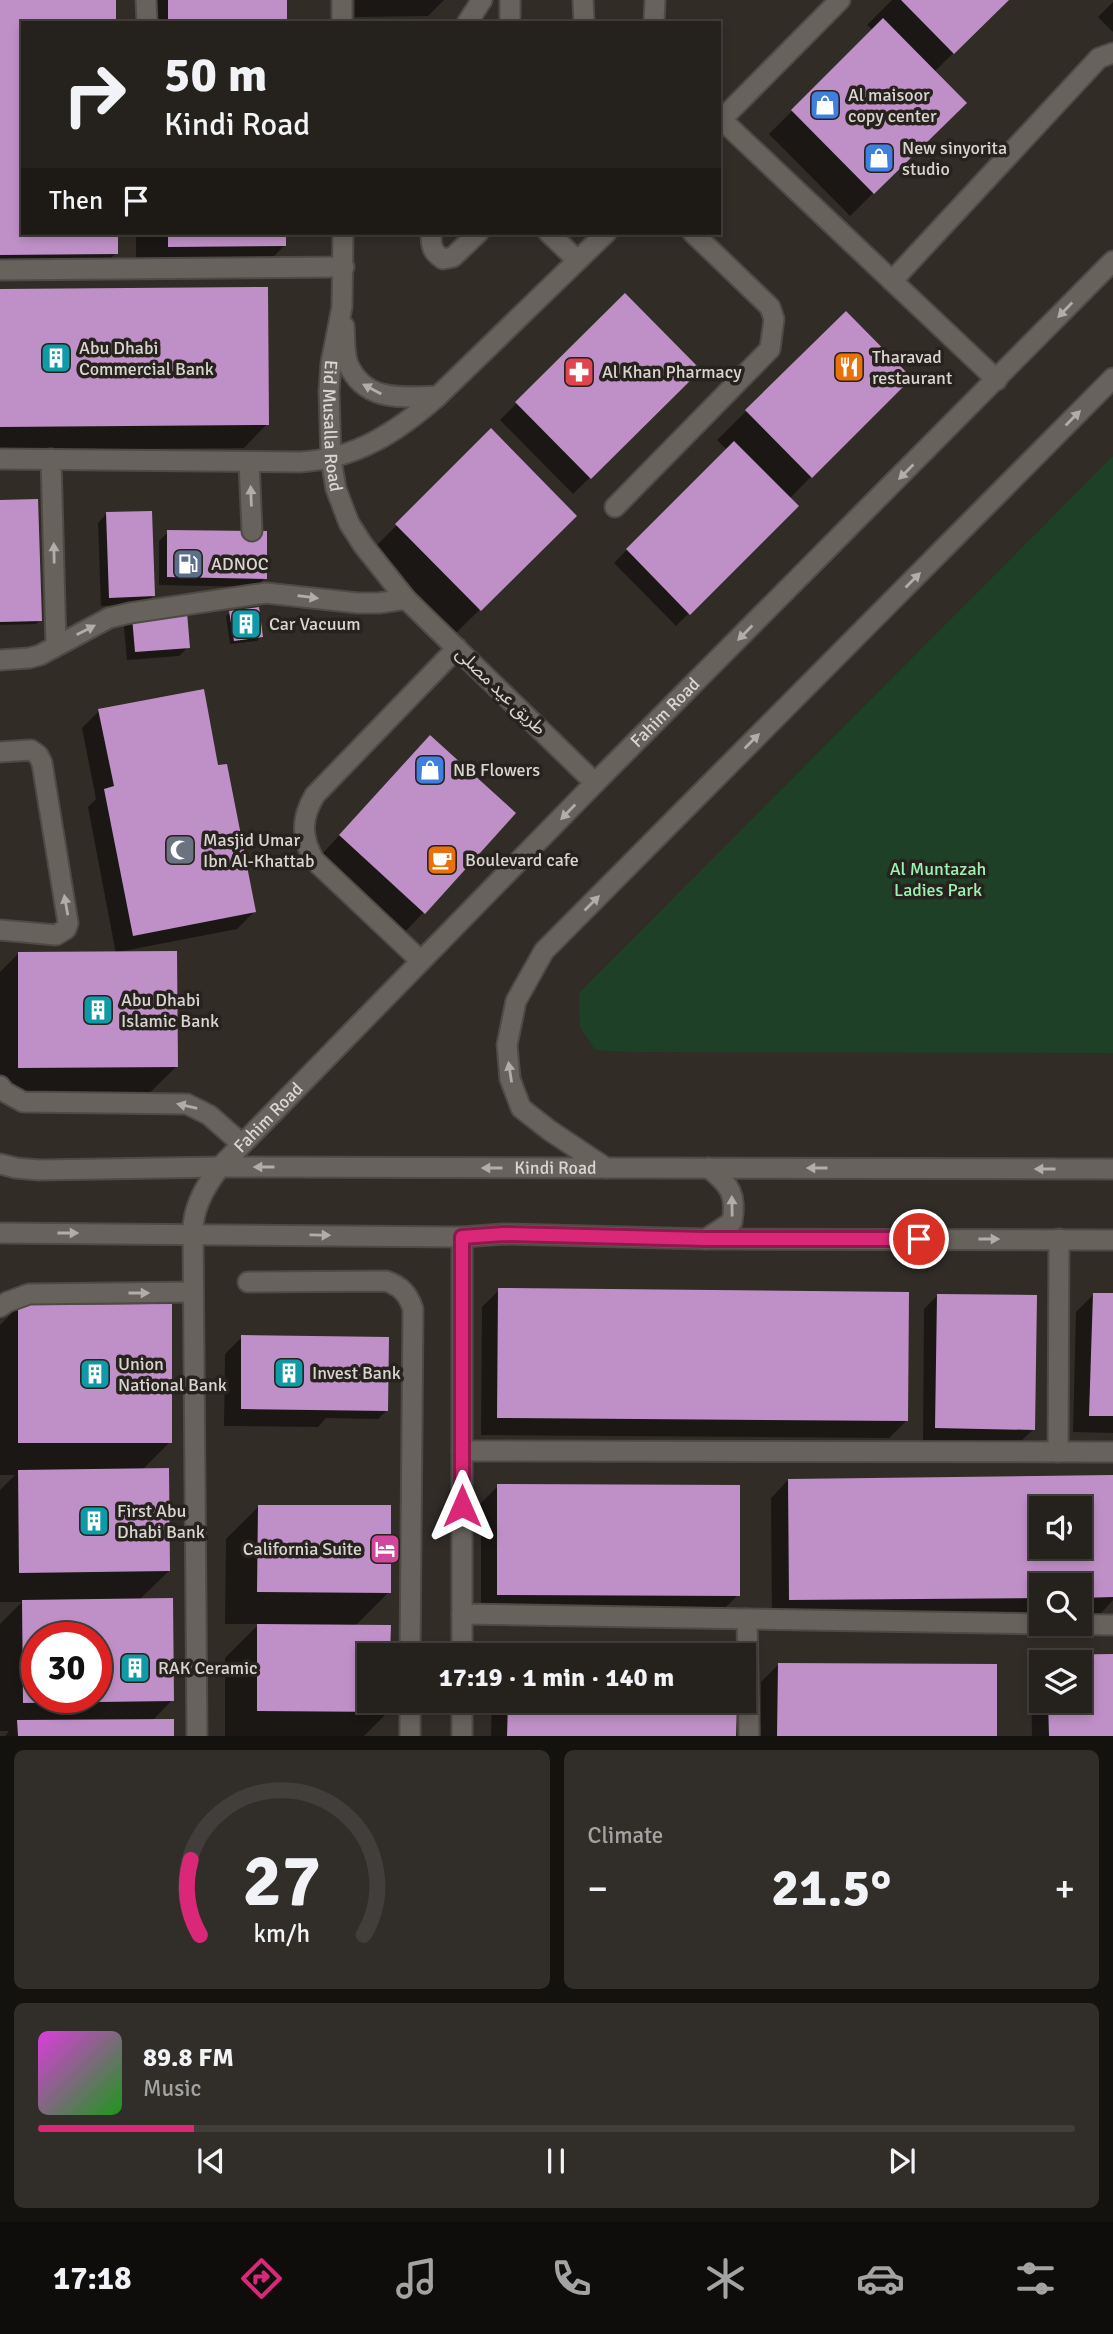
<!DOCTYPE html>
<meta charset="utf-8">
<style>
:root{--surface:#25211c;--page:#312e29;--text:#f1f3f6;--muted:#a3a3a3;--line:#423e3b;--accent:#db2777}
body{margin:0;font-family:Signika,"Noto Sans Arabic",sans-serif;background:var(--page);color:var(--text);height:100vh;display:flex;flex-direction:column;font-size:26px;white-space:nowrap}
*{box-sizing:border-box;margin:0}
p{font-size:23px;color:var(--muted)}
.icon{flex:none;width:38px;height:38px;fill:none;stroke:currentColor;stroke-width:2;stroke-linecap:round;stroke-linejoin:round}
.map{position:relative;height:1736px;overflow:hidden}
.sheet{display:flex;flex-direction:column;gap:14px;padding:14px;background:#14120f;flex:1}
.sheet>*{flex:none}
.top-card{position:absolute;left:21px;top:21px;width:700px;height:214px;border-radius:0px;box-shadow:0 4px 10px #0003,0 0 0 2px var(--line);background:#25211c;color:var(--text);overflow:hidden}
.tools{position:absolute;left:1029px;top:1496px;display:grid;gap:14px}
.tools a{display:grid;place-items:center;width:63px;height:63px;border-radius:0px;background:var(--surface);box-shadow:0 4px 10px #0003,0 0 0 2px var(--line);font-size:35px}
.speed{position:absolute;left:21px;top:1622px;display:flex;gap:14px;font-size:35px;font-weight:700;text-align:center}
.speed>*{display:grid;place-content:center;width:91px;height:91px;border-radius:50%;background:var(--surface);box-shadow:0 4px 10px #0003,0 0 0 2px var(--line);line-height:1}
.speed .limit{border:10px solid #d22;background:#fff;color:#111}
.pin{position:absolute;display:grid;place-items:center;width:60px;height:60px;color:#fff;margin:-30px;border:4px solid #fff;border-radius:50%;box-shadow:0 2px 7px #0007}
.me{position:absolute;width:77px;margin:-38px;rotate:0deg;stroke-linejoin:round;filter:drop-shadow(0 0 5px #0008)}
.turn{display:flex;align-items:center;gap:24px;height:147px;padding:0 28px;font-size:32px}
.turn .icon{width:91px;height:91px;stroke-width:2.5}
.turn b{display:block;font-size:49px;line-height:60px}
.then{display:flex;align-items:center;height:66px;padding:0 28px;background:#0003;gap:14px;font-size:26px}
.big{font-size:52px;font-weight:800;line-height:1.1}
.sheet .card{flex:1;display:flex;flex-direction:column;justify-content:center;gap:10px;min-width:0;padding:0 24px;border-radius:10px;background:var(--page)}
.sheet .dial{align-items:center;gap:0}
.dial svg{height:182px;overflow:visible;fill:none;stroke:var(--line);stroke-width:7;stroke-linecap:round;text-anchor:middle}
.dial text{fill:var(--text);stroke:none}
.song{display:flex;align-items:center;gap:21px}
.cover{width:84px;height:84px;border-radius:10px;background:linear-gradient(135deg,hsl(300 70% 55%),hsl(120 70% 35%))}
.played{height:7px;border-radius:4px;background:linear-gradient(90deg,var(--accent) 15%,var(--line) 15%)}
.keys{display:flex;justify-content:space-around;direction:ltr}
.heat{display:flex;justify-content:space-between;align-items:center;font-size:38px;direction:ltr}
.sheet .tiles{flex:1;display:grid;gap:14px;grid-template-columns:1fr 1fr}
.card:last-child{grid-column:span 2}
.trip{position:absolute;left:357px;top:1643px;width:399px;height:70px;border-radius:0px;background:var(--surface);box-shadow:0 4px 10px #0003,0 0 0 2px var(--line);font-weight:800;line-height:70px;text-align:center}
.menu{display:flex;height:112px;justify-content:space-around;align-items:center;background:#0f0d0b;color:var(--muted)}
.menu .icon{width:49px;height:49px}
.menu .active{color:var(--accent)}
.menu b{font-size:32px;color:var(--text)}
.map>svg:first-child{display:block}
.green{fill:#1d4027}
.shadow{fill:#0007;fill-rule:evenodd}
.building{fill:#bf90c7;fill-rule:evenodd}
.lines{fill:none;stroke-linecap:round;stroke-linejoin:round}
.service-casing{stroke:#4f4a46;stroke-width:23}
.minor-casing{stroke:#4f4a46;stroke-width:23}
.tertiary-casing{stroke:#4f4a46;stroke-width:23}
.service{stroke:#67625b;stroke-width:19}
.minor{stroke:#67625b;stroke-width:19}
.tertiary{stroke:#67625b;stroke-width:19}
.oneway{fill:#b1ada8}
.route-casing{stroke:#8e194d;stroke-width:18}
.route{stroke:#db2777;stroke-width:12}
.labels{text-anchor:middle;stroke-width:7;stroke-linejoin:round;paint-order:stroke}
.poi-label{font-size:18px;fill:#d9d6d2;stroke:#27221d;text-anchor:start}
.street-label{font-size:18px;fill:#d9d6d2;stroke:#27221d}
.park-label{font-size:18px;fill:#9bf3b2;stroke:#27221d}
</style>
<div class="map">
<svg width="1113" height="1736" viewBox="0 0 1113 1736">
<rect width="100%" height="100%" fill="#312c26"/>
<!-- green -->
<path class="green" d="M1113,456V1053L630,1052L595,1050L580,1027L579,993Z"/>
<!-- shadow -->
<path class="shadow" d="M0,0H114L23,23V233H116V253L99,270L0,271Z
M136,0H285V23H136Z
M355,0H444L428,16L355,17Z
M892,0H1007L934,72L964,103L850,216L769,134L873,30L867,25Z
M1113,2V32L1098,17Z
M136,233H284L285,245L252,278L136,279Z
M0,291L267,424L244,448L0,450Z
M625,295L699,370L573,494L500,420Z
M846,313L909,378L789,499L796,506L676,626L614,563L727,450L717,440Z
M491,431L574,516L456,633L373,549Z
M0,502L40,620L36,624L0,625Z
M106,514L153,596L144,604L101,606L98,523Z
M168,532L265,578L256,587L159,585V541Z
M230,613L261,637L257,641L230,644L226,616Z
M133,619L188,647L179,656L127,660L124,627Z
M99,711L217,767L254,912L237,929L118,952L176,1067L143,1099L0,1100V972L18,954H116L88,807L96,799L82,728Z
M430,737L424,912L395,942L312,865Z
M499,1290L906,1421L889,1438L481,1435L482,1307Z
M1093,1295H1113V1433L1073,1432L1076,1312Z
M937,1296L1034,1429L1020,1442L923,1441L924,1309Z
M18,1307L170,1442L142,1470L169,1571L139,1600L172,1700L152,1721L172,1736H5L9,1731H0V1624L22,1602H0V1490L15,1475H0V1325ZM37,1638H96V1698H37Z
M242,1337L387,1410L378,1419L326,1418L318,1427L224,1426L225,1354Z
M1113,1477V1600L1100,1614H1080V1586H1041V1614L772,1617L771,1498L788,1480ZM1041,1508H1080V1547H1041Z
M498,1486L738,1595L721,1612H481V1503Z
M259,1506L389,1592L355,1626L369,1656V1701H389V1711L364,1736H225V1658L259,1624H225L226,1539Z
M1113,1656V1736H1032L1031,1674L1041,1664V1701H1080V1662H1042L1048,1657Z
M779,1664L995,1736H761V1682Z
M492,1701H735L734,1736H491Z"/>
<!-- building -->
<path class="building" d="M0,0H116V23H23V233H118V254L0,255Z
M168,0H287V23H168Z
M901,0H1009L954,54Z
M883,18L967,103L874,194L791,110Z
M168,233H286V246L168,247Z
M268,287L269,425L0,427V289Z
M625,293L701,370L591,479L515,402Z
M846,311L912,378L812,478L745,410Z
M491,428L577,516L481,611L395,524Z
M734,441L799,506L690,615L626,549Z
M38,499L42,621L0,622V500Z
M152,511L155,596L109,598L106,512Z
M167,530L267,531V579L167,577Z
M259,607L263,637L234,641L229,611Z
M187,612L190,648L135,652L132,617Z
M204,689L218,765L227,764L256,912L133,936L104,789L114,786L98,709Z
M430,735L516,813L425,914L339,835Z
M177,951L178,1067L18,1068V952Z
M498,1288L909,1292L908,1421L497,1418Z
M1093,1293H1113V1416H1089Z
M937,1294L1037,1295L1035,1430L935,1428Z
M172,1304V1443H18V1305Z
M241,1335L389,1337L388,1411L241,1409Z
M169,1468L170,1571L19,1573L18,1470Z
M1113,1475V1597L1080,1598V1586H1041V1598L789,1600L788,1479ZM1041,1508H1080V1547H1041Z
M497,1484L740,1485V1596L497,1595Z
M258,1505H391V1593L257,1592Z
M173,1598L174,1701L23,1703L22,1600ZM37,1638H96V1698H37Z
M257,1624L391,1625L390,1656H369V1701H390V1712L257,1711Z
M1113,1654V1736H1049L1048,1701H1080V1662H1048L1047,1655Z
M778,1663L997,1664V1736H777Z
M508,1701H737L736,1736H507Z
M174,1719V1736H18L17,1720Z"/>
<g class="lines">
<!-- service casing -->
<g class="service-casing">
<path id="service" d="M510,0V23
M583,0L584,23
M467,23L482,0
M654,23L655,0
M431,233C431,246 432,252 443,259L453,257L478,233
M549,233L577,260
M0,270L344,267
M892,281L1099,58L1113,53
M51,459L56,645
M249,462L252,531
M615,507L770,349L774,319L770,307L693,233
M0,660L29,658L40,655L109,618L130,613L266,593L358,603H379L406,599
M0,752L31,750L38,755L42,763L68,923L66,929L56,935L0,930
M421,961L314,860C301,837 301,818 315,795L457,648
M0,1086L5,1092L23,1102L187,1104L209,1115L242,1144"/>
</g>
<!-- minor casing -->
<g class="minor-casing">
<g id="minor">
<path d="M146,0L147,23"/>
<path d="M342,0V23"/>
<path d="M722,120L997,380"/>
<path d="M719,122L840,0"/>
<path id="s1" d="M343,233L342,307L331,363L329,391L331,459L336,489L349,523L363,545L406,599L595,783"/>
<path d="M344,326C345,337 344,354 348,364C365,403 403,397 438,396"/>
<path d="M0,459L300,462C356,459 397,432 438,396L606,233"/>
<path d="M193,1233L197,1736"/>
<path d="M462,1237V1656"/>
<path d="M248,1282L386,1281C401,1286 408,1294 413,1309L410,1656"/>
<path d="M0,1307L7,1302L29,1294L193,1292"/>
<path d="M462,1451L1113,1452"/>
<path d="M1058,1452L1059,1239"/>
<path d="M462,1614L1041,1624"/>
<path d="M747,1619L749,1736"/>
<path d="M1050,1624L1113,1625"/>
<path d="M410,1736V1701"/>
<path d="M462,1736V1701"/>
</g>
</g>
<!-- tertiary casing -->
<g class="tertiary-casing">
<g id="tertiary">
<path id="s2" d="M0,1164L16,1168L39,1170L220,1167L1113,1169"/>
<path d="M606,1168L549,1130L521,1108L510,1079L507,1045L516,1001L544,951L1113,378"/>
<path d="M0,1233L462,1237L504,1234L705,1239L1113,1240"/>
<path id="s3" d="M193,1233C192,1208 205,1186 220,1167L595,783L1113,261"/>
<path d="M706,1239L732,1222C737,1195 730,1185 709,1168"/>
</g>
</g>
<!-- service -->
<use href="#service" class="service"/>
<!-- minor -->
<use href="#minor" class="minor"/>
<!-- tertiary -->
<use href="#tertiary" class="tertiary"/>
</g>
<!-- one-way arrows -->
<defs><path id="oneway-solid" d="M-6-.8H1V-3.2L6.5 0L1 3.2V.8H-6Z" transform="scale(1.75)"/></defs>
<g class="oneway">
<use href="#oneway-solid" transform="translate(1065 310) rotate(134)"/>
<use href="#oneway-solid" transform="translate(372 389) rotate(-152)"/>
<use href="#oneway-solid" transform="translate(1073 418) rotate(-45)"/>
<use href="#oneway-solid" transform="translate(906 472) rotate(135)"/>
<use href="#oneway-solid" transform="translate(251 496) rotate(-92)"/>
<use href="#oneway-solid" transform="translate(54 553) rotate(-91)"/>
<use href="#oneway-solid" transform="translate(913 580) rotate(-45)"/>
<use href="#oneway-solid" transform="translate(308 597) rotate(7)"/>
<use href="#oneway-solid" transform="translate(86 630) rotate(-27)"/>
<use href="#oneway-solid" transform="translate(745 633) rotate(135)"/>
<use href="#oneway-solid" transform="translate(752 741) rotate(-45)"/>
<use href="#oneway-solid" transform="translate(568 812) rotate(134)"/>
<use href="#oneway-solid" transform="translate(592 903) rotate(-45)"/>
<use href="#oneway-solid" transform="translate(66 905) rotate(-100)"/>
<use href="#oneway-solid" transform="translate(510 1072) rotate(-99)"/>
<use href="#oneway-solid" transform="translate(187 1106) rotate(-167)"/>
<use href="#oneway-solid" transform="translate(264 1167) rotate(-180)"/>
<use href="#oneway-solid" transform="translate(492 1168) rotate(-180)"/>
<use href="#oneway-solid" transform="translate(817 1168) rotate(180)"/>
<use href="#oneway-solid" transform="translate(1045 1169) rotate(-180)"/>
<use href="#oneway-solid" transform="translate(732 1206) rotate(-91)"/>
<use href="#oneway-solid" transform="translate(68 1233)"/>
<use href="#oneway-solid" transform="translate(320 1235) rotate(1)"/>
<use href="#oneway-solid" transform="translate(989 1239)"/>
<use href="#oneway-solid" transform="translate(139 1293)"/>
</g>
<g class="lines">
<!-- route casing -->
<g class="route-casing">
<path id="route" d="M462,1506V1237L504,1234L705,1239H919"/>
</g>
<!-- route -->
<use href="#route" class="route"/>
</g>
<!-- icons -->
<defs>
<g id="shop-square" transform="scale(1.575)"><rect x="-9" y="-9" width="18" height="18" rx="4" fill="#3f7fe0" stroke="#27221d"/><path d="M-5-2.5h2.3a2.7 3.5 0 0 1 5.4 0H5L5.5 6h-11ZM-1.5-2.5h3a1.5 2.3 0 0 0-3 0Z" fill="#fff"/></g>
<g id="building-square" transform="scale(1.575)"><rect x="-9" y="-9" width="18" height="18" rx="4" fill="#0f9aa8" stroke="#27221d"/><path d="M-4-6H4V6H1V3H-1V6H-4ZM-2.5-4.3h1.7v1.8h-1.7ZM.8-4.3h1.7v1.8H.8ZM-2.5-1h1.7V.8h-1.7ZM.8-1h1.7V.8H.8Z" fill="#fff"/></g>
<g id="restaurant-square" transform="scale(1.575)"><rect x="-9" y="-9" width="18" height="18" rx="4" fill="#e8710a" stroke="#27221d"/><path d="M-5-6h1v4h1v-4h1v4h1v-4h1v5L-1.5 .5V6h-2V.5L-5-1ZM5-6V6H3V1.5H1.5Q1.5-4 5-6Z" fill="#fff"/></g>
<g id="pharmacy-square" transform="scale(1.575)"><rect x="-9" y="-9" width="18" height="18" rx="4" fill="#e0444e" stroke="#27221d"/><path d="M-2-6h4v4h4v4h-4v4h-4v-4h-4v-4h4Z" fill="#fff"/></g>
<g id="fuel-square" transform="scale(1.575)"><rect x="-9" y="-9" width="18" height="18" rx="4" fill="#5c6f8a" stroke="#27221d"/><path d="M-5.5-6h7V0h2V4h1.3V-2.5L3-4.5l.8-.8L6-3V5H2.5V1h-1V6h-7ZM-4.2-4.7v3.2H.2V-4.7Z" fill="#fff"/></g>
<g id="mosque-square" transform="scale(1.575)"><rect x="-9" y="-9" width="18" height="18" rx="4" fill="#6b7280" stroke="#27221d"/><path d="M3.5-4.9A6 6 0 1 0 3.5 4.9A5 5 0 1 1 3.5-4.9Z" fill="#fff"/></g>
<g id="cafe-square" transform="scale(1.575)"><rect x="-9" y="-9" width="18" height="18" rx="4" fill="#e8710a" stroke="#27221d"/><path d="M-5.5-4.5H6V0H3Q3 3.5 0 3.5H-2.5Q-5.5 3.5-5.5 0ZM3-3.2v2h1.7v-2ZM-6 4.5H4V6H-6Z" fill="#fff"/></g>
<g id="hotel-square" transform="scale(1.575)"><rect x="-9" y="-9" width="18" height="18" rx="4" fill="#d1479c" stroke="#27221d"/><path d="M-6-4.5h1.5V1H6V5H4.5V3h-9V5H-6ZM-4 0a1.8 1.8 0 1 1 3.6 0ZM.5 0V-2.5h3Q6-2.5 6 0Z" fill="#fff"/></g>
</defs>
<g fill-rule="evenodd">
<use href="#shop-square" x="825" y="105"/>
<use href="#shop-square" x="879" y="158"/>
<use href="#building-square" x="56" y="358"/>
<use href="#restaurant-square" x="849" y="367"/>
<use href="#pharmacy-square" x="579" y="372"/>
<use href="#fuel-square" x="188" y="564"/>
<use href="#building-square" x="246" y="624"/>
<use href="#shop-square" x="430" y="770"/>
<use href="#mosque-square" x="180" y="850"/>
<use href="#cafe-square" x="442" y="860"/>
<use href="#building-square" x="98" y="1010"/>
<use href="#building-square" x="289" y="1373"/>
<use href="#building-square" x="95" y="1374"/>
<use href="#building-square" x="94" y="1521"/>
<use href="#hotel-square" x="385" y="1549"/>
<use href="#building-square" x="135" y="1668"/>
</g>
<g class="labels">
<!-- poi labels -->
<g class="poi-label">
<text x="848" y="101">Al maisoor<tspan x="848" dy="21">copy center</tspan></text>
<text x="902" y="154">New sinyorita<tspan x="902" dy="21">studio</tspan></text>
<text x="79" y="354">Abu Dhabi<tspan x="79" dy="21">Commercial Bank</tspan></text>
<text x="872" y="363">Tharavad<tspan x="872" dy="21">restaurant</tspan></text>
<text x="602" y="378">Al Khan Pharmacy</text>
<text x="211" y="570">ADNOC</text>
<text x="269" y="630">Car Vacuum</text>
<text x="453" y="776">NB Flowers</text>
<text x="203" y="846">Masjid Umar<tspan x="203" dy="21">Ibn Al-Khattab</tspan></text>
<text x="465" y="866">Boulevard cafe</text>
<text x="121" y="1006">Abu Dhabi<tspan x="121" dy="21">Islamic Bank</tspan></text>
<text x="118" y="1370">Union<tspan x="118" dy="21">National Bank</tspan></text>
<text x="312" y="1379">Invest Bank</text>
<text x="117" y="1517">First Abu<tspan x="117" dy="21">Dhabi Bank</tspan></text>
<text x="362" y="1555" text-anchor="end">California Suite</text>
<text x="158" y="1674">RAK Ceramic</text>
</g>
<!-- street labels -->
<g class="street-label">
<text dy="6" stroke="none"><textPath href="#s1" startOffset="194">Eid Musalla Road</textPath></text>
<text transform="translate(501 691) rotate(44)" y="6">طريق عيد مصلى</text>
<text dy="6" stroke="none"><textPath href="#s3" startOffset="709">Fahim Road</textPath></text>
<text dy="6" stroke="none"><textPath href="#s3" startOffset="142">Fahim Road</textPath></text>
<text dy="6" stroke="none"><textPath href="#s2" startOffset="556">Kindi Road</textPath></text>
</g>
<!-- park labels -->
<g class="park-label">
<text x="938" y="875">Al Muntazah<tspan x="938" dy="21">Ladies Park</tspan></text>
</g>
</g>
</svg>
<div class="tools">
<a><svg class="icon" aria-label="sound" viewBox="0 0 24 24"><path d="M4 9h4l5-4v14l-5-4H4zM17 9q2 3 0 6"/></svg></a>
<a><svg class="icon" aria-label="search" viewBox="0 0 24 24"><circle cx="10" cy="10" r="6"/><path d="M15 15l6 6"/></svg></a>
<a><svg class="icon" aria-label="layers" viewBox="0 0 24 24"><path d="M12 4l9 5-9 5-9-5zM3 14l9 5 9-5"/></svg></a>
</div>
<div class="speed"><div class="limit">30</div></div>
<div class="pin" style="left:919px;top:1239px;background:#d93025"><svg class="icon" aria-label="arrive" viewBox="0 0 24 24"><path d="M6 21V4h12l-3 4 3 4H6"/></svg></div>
<svg class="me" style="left:462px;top:1506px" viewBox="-20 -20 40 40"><path d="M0-17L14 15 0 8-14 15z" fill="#db2777" stroke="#fff" stroke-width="4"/></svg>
<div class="trip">17:19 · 1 min · 140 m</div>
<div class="top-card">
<div class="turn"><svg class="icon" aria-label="right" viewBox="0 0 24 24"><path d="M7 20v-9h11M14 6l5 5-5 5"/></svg><div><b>50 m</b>Kindi Road</div></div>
<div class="then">Then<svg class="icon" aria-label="arrive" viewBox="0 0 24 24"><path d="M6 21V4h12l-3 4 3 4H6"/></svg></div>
</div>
</div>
<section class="sheet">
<div class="tiles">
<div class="card dial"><svg viewBox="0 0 100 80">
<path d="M14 69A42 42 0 1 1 86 69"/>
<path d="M14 69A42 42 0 0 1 10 36" stroke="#db2777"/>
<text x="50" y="56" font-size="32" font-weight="700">27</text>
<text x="50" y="72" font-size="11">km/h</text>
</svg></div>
<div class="card"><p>Climate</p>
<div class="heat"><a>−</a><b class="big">21.5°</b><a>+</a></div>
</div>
<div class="card">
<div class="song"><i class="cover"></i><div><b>89.8 FM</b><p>Music</p></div></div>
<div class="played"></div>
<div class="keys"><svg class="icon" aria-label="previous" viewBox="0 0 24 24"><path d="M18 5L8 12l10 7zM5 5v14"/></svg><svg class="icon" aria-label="pause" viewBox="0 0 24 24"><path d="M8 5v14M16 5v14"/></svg><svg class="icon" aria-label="next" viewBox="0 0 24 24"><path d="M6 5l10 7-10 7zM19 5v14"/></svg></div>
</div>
</div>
</section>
<nav class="menu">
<b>17:18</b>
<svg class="icon active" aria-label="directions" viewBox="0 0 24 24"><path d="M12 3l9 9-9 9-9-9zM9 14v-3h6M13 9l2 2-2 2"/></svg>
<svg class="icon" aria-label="music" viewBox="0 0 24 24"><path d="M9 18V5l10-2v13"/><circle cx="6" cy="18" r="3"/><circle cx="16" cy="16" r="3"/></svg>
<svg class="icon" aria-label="phone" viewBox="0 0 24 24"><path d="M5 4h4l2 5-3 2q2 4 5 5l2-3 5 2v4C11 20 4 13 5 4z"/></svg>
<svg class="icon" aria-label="climate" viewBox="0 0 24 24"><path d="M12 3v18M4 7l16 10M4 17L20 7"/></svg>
<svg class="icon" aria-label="car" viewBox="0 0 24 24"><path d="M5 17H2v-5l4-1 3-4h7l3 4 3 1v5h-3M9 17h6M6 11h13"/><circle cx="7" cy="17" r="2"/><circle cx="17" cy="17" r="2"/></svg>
<svg class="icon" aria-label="filters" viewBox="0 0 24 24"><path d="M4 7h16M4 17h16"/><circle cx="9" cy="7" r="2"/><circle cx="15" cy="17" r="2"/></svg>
</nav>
